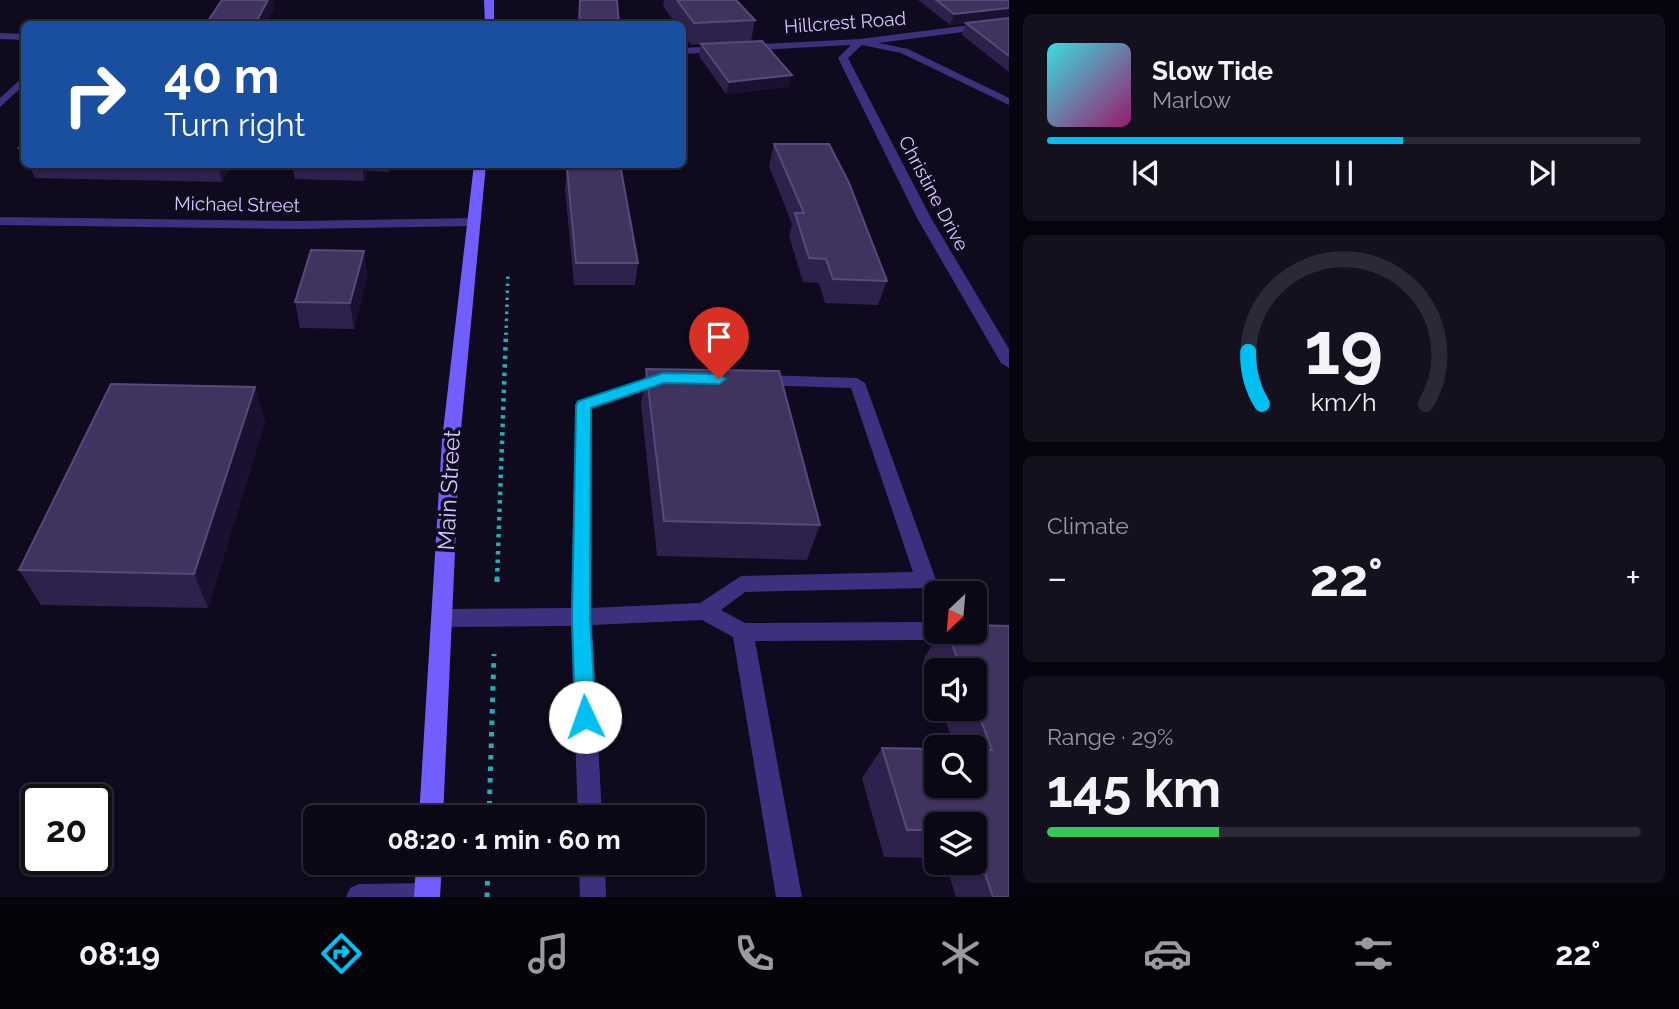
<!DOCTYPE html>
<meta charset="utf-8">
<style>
:root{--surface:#0b0816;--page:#14111f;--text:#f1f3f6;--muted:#9a9aa1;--line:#2b2935;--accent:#00bff1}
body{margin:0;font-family:Raleway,sans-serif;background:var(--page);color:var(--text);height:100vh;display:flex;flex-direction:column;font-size:26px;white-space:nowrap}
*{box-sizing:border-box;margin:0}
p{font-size:23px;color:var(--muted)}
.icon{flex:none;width:38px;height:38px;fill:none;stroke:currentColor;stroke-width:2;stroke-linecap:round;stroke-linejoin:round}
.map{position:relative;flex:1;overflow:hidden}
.panel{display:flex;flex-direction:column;gap:14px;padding:14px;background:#06040c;width:670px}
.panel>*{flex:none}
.hud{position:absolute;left:21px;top:21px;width:665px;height:147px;border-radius:10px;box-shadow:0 2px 5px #0004,0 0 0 2px var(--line);background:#1a4fa0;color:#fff;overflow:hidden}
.needle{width:46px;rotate:206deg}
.tools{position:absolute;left:924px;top:581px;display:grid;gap:14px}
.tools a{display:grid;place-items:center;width:63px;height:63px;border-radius:10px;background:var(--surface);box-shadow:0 2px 5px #0004,0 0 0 2px var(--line);font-size:35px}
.speed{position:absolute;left:21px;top:784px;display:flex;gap:14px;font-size:35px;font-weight:700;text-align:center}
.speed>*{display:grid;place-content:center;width:91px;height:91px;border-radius:50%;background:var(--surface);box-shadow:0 2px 5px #0004,0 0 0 2px var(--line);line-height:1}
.speed .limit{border:4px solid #111;border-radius:10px;background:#fff;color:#111}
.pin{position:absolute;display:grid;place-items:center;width:60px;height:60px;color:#fff;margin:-72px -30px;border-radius:50% 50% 50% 0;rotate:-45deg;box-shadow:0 0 7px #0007}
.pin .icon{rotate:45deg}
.me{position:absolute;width:77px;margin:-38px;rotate:357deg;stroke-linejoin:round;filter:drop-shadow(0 0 5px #0008)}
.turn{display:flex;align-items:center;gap:24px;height:147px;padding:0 28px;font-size:32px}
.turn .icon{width:91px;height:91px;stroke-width:2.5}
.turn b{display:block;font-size:49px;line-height:60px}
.big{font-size:52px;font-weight:700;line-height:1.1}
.panel .tile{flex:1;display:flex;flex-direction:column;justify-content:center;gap:10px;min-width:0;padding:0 24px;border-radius:10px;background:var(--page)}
.panel .dial{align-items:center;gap:0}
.dial svg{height:182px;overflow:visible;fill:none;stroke:var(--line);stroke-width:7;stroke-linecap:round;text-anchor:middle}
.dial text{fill:var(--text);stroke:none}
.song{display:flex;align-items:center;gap:21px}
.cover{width:84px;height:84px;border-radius:10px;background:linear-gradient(135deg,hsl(180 70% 55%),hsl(320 70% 35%))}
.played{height:7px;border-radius:4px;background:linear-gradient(90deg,var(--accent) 60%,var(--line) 60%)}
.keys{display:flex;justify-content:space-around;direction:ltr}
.heat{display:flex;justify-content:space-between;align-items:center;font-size:38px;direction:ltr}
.charge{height:10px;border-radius:5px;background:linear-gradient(90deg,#34c759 29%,var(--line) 0)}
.trip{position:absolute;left:303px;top:805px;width:402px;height:70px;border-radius:10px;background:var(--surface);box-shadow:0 2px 5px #0004,0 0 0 2px var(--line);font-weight:700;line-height:70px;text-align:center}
.menu{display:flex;height:112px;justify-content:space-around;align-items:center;background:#040309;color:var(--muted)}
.menu .icon{width:49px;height:49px}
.menu .current{color:var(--accent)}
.menu b{font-size:32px;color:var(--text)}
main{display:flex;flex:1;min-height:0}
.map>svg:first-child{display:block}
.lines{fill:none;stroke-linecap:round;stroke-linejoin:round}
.path-far2{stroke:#24aeb4;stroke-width:3.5;stroke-dasharray:2.5 4.5;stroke-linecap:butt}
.path-far1{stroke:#24aeb4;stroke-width:4.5;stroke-dasharray:3.5 5;stroke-linecap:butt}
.path{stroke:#24aeb4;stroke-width:5;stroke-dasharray:4.5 7;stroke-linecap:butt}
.lane{fill:#3d317f;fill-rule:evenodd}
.street{fill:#3d317f;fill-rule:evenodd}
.secondary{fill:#725dff;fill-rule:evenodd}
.wall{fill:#2e214c}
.shaded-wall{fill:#1a1131}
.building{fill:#403360;stroke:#574a79;stroke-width:2}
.route{fill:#00bff1;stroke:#007c9d;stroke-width:2}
.labels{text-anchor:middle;stroke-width:7;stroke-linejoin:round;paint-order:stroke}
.far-street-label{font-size:19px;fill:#d2c6ff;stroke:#0f0a1d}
.street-label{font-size:23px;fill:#d2c6ff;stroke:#0f0a1d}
</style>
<main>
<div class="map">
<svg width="1009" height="897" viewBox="0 0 1009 897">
<rect width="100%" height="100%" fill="#0f0a1d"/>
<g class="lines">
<!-- path-far2 -->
<path class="path-far2" d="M506,335L508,272"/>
<!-- path-far1 -->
<path class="path-far1" d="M497,580L506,333"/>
<!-- path -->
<path class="path" d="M497,582V578
M489,817L494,654
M487,897L488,863"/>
<!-- lane -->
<path class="lane" d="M664,373L670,374L672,378L670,382L592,408L591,608L700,603L741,576L913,572L851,388L758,385L750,380L758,375L857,378L865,383L936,580L933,586L926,588L745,592L721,610L745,623L922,622L936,623V632H975V625L1009,627V645L922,640L755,641L802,897H776L733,637L702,620L592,625L602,817H578L571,626L442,627L435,624L432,618L435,612L442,609L571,608L576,405L578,401Z
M579,863H605L606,897H580Z
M427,883L436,887L440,897H346L350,888L359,884Z"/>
<!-- street -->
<path class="street" d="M1009,20V26L878,43L908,49L1009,98V105L901,53L862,45L848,58L931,218L1009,349V368L1001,363L917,218L838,58L851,45L682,54V48L860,39Z
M0,33L24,34V40L0,39Z
M24,76V85L0,107V98Z
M0,217L299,221L474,218L481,222L474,226L299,229L0,225Z"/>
<!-- secondary -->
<path class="secondary" d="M484,0H494V24H485Z
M474,164H486L460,440L443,817H419L442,440Z
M416,863H442L440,897H414Z"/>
</g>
<!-- wall -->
<path class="wall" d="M664,0H736L755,20L751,41L789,87L726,94L699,56L701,44L691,45L682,33V24H676L663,6Z
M918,0H1009V72L962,35L966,23L988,21L950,25Z
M24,142V161L19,148Z
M774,144L887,281L878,305L825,303L819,283L803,282L789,236L792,224L769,166Z
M26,164H232L222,182L35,178L30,167L27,166Z
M292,164H391L389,172L368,171L364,181L295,179Z
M567,168L638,263L635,285H574L565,189Z
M364,251L367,276L354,329L300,328L295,302Z
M646,369L820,525L807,560L657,556L641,404Z
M255,387L265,422L208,608L41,605L19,570Z
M1009,626V897H956L945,863H975V824H936V858L884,857L862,778L882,748L975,786V747H955L941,709H975V670H936V694L924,658L940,632H975Z"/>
<!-- shaded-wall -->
<path class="shaded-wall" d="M268,0H273L275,8L266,24H255Z
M1009,8V18L950,25L954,14Z
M792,75L789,87L726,94L729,82Z
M218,164H232L222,182Z
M362,164H367L368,171L364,181Z
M364,251L367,276L354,329L350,303Z
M255,387L265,422L208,608L194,574Z"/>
<!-- building -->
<path class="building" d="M222,0H268L255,24H206Z
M580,0H617L619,24H579Z
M677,0H736L755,20L694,23Z
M936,0H1009V8L954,14Z
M1009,18V56L966,23Z
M762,41L792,75L729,82L701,44Z
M24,142V149L19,148Z
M774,144H829L849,183L887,281L833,279L826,259L809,258L795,213H804Z
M568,164H620L638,263H576L567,168Z
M311,250L364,251L350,303L295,302Z
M646,369L779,371L820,525L664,521Z
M111,384L255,387L194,574L19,570Z
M975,625L1009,626V897H993L975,844V824H936V830H907L882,748L936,749V786H975V750H992L975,704V670H962L947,632H975Z"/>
<!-- route -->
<path class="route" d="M663,373L719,374L726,379L719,384L664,383L591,408L590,617L596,717L593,724L585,726L578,724L575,717L572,617L576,405L578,401Z"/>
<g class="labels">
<!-- far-street labels -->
<g class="far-street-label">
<text transform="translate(845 22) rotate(-4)" y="7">Hillcrest Road</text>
<text transform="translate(934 193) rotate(62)" y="7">Christine Drive</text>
<text transform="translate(237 204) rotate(1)" y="7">Michael Street</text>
</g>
<!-- street labels -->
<g class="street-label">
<text transform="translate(449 490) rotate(-87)" y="8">Main Street</text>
</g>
</g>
</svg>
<div class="tools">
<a><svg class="needle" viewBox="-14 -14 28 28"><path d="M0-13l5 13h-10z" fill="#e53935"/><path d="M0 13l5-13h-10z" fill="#9a9aa1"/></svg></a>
<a><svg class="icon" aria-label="sound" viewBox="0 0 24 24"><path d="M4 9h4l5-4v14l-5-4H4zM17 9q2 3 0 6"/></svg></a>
<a><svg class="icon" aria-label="search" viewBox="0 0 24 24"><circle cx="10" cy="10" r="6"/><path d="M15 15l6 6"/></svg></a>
<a><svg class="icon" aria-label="layers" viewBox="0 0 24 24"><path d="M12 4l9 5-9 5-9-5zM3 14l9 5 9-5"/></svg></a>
</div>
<div class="speed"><div class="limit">20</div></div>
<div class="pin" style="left:719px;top:379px;background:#d93025"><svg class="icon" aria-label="arrive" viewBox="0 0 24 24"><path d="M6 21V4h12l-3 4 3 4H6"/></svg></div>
<svg class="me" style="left:585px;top:717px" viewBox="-20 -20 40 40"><circle r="19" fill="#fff"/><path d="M0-13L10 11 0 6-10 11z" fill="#00bff1"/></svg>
<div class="trip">08:20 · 1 min · 60 m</div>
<div class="hud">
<div class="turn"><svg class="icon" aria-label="right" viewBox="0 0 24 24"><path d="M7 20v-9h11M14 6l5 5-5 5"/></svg><div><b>40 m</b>Turn right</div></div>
</div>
</div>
<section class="panel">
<div class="tile">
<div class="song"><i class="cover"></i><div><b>Slow Tide</b><p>Marlow</p></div></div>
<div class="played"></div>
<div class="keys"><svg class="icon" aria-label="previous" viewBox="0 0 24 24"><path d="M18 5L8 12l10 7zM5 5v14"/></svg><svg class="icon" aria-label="pause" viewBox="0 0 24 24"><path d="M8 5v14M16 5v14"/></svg><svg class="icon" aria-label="next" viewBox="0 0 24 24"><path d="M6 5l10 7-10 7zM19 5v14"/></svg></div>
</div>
<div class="tile dial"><svg viewBox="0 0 100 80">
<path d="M14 69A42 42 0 1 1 86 69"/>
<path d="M14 69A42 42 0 0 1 8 46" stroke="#00bff1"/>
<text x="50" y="56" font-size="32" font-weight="700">19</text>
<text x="50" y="72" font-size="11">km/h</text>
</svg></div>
<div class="tile"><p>Climate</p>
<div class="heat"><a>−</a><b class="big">22°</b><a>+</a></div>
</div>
<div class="tile"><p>Range · 29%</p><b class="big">145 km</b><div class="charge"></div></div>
</section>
</main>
<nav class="menu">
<b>08:19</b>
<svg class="icon current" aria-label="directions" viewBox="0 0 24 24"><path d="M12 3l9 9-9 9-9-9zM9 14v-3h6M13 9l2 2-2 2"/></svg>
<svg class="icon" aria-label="music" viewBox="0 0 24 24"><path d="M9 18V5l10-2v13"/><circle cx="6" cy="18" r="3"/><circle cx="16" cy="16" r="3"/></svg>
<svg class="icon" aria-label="phone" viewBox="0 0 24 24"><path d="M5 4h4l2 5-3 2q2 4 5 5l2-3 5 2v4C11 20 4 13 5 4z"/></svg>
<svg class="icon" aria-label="climate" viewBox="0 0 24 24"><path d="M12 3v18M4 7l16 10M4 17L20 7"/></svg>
<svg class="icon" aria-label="car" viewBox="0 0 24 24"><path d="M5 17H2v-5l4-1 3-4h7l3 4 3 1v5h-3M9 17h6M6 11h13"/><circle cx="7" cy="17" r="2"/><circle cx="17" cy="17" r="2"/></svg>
<svg class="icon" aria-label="filters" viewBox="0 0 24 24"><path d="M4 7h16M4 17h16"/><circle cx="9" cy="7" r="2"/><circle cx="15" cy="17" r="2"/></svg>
<b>22°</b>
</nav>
